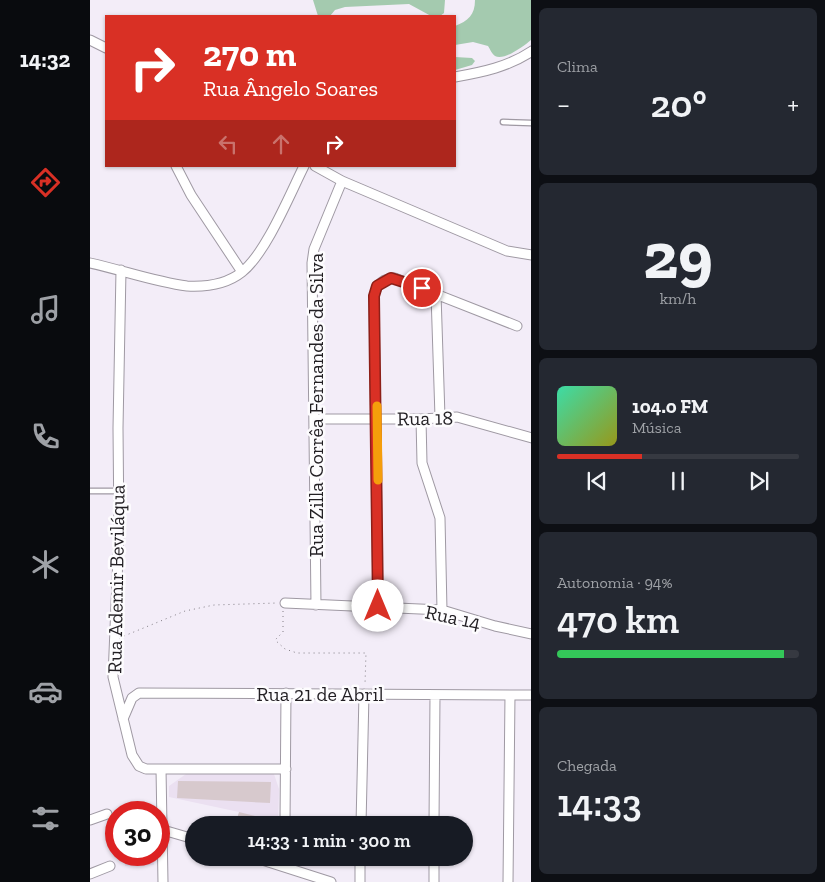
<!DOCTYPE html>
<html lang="pt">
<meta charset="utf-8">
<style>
:root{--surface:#171b24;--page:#242831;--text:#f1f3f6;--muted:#9ea1a6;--line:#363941;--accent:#d93025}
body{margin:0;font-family:"Zilla Slab",serif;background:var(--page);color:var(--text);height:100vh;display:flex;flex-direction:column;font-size:19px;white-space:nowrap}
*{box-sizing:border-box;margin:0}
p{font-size:16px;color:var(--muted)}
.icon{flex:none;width:28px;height:28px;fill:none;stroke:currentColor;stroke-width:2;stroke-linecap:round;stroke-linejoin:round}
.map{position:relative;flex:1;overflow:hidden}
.drawer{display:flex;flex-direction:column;gap:8px;padding:8px;background:#0d0f14;width:294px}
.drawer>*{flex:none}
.hud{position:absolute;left:15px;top:15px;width:351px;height:152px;border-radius:0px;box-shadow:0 1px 4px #0004;background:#d93025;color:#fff;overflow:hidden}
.speed{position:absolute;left:15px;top:801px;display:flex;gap:10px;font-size:25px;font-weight:700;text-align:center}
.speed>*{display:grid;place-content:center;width:65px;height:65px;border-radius:50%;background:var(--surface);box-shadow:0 1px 4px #0004;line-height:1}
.speed .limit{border:8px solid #d22;background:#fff;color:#111}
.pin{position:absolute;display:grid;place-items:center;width:42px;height:42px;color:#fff;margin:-21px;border:2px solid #fff;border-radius:50%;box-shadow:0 1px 5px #0007}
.me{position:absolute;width:55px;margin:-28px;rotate:0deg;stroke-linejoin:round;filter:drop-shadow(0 0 4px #0008)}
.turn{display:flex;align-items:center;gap:18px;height:105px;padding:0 15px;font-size:22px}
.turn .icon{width:65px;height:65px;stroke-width:2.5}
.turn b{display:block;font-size:35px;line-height:42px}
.lanes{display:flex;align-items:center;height:48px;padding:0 15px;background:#0003;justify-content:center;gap:25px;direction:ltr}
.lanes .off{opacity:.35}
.big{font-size:38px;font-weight:600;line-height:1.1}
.drawer .tile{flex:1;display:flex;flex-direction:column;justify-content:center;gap:8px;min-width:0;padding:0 18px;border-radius:8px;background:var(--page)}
.drawer .dial{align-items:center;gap:0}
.dial b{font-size:65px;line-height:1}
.song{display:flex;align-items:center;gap:15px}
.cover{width:60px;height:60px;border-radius:8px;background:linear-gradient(135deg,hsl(160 70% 55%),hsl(60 70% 35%))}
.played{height:5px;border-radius:2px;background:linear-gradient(90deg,var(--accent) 35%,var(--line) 35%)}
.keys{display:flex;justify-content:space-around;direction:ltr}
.heat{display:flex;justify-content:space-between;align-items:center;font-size:28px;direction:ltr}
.charge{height:8px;border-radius:4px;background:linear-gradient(90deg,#34c759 94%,var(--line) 0)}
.trip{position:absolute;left:95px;top:816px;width:288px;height:50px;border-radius:25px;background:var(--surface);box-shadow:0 1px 4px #0004;font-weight:600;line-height:50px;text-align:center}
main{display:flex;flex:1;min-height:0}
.menu{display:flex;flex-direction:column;width:90px;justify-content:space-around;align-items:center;background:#090b0e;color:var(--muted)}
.menu .icon{width:35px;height:35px}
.menu .on{color:var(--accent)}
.menu b{font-size:22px;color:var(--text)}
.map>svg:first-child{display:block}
.built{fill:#ebe0f1}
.forest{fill:#a4caaf}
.building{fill:#d7c9cd}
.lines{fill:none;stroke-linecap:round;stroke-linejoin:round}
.service-casing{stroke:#9f99a3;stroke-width:7}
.minor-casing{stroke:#9f99a3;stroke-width:11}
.path{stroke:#817d84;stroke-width:1;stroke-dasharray:1 4;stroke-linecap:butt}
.service{stroke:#fff;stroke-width:4.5}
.minor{stroke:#fff;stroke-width:9}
.route-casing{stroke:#8d1f18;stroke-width:12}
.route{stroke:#d93025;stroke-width:9}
.slow{stroke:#f59e0b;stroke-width:9}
.labels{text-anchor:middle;stroke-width:5;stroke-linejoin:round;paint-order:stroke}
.street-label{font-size:20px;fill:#221f23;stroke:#fdfcfe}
</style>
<main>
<nav class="menu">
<b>14:32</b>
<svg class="icon on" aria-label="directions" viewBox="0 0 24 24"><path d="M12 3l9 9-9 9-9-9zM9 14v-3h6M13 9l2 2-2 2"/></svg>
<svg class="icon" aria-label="music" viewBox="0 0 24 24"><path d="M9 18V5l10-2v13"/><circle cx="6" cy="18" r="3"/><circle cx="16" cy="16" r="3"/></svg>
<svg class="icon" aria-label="phone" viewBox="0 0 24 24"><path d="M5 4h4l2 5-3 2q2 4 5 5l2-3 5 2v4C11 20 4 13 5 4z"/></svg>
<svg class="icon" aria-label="climate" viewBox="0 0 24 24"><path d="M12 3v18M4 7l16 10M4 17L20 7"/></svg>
<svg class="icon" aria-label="car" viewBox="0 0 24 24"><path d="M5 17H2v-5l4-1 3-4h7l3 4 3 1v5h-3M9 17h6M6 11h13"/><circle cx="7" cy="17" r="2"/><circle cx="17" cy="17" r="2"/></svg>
<svg class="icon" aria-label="filters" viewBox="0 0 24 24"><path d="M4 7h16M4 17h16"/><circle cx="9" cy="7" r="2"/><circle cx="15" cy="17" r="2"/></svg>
</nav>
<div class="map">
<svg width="442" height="882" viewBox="0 0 442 882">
<rect width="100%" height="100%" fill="#f3edf8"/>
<!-- built -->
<path class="built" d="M96,774H184L189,789L188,825H161L149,812L79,797V786Z
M35,855H64V865L35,866Z"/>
<!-- forest -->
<path class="forest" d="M223,0H355L354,13L350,16H341L319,4L255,7L245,10L240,16H228Z
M385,0H441V40C434,46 414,61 405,56C402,54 400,49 398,46L383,42L365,45V26C378,21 385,15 385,0Z
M365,57L382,58L385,61L382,65L365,70Z"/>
<!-- building -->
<path class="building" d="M88,781L181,782L180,803L87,798Z
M149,812L165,816L162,825H145Z"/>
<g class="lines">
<!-- service casing -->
<g class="service-casing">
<path id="service" d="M413,122L442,123
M0,491H29"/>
</g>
<!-- minor casing -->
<g class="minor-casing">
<path id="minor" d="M0,40L16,48
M365,77C393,72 418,67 442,51
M86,166L101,195L152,272
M225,166L252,181L417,251L442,255
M0,263C32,270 65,282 97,286C116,287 137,284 152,272C176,253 200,194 214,166
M31,270L28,428L29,532L23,677L42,755L49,766L56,769H196
M346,294L350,417
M225,419H331L367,417L442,438
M331,419L332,463L350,518L352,610
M195,603L352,610L405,626L442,634
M226,605L222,263L224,249L252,181
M288,606L284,296C287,284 293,278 305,278L427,326
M33,719L42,698L49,693L442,695
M71,769L73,882
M0,820L17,814
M195,825L196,693
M271,825L274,694
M344,825L345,695
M73,830L104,839
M166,858L241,882
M0,874L20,866
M270,882V858
M344,882V858
M418,882L420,695"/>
</g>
<!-- path -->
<path class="path" d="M193,611V632L185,640L195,649L207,653H276L275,684
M34,636L95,611L124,605L187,603"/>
<!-- service -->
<use href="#service" class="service"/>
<!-- minor -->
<use href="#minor" class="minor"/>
</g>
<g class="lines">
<!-- route casing -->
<g class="route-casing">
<path id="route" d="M288,606L284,296L287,286L301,278L332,288"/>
</g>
<!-- route -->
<use href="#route" class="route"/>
<!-- slow -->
<path class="slow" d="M287,406L288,480"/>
</g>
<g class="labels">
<!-- street labels -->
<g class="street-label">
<text transform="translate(226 405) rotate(-90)" y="7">Rua Zilla Corrêa Fernandes da Silva</text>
<text transform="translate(335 418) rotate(-1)" y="7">Rua 18</text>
<text transform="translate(26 579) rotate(-89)" y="7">Rua Ademir Beviláqua</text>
<text transform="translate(363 617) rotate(12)" y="7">Rua 14</text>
<text x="230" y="701">Rua 21 de Abril</text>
</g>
</g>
</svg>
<div class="speed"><div class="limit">30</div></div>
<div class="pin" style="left:332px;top:288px;background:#d93025"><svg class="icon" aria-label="arrive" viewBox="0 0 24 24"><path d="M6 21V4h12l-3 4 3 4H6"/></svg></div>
<svg class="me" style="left:288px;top:606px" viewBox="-20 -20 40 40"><circle r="19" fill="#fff"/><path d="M0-13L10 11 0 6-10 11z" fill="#d93025"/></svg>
<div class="trip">14:33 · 1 min · 300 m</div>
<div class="hud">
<div class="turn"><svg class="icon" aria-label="right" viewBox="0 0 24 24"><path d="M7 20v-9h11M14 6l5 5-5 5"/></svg><div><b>270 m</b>Rua Ângelo Soares</div></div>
<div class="lanes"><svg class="icon off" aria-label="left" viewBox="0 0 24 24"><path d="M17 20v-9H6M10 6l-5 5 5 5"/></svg><svg class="icon off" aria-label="ahead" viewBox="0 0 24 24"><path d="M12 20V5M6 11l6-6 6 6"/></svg><svg class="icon" aria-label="right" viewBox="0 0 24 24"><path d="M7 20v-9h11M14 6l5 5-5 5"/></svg></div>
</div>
</div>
<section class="drawer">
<div class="tile"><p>Clima</p>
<div class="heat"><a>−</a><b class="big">20°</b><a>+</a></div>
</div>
<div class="tile dial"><b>29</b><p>km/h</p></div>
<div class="tile">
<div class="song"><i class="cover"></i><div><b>104.0 FM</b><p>Música</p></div></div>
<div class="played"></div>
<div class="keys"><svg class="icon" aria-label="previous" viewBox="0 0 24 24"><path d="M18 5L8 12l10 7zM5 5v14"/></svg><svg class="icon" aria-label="pause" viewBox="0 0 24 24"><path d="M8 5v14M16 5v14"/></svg><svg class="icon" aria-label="next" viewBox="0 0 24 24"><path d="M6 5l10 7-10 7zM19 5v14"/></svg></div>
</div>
<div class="tile"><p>Autonomia · 94%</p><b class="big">470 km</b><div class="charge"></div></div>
<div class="tile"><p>Chegada</p><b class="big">14:33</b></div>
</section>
</main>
